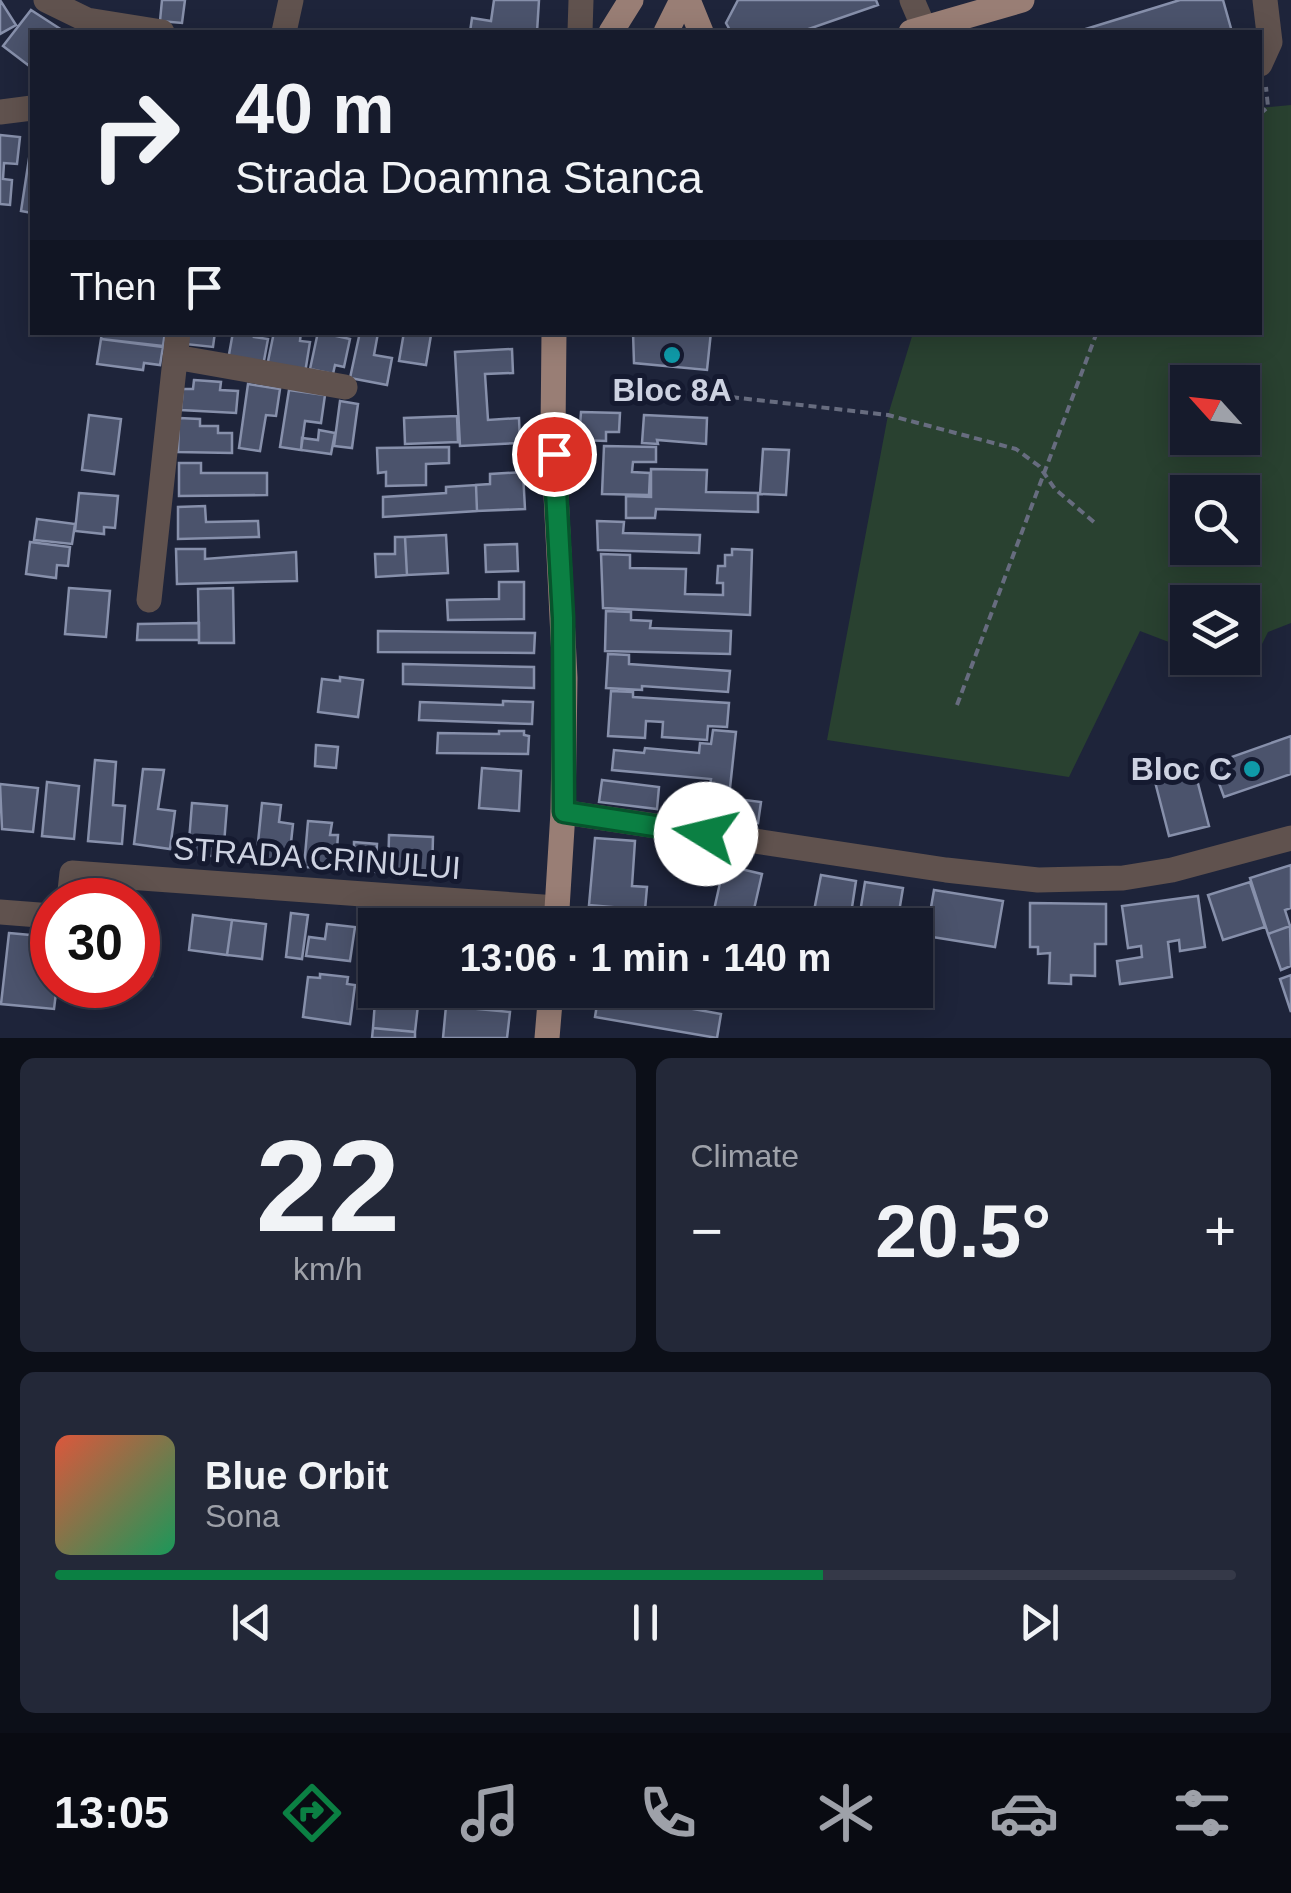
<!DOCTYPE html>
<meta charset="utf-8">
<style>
:root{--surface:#161b2c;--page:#232838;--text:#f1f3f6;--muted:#9ea1a9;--line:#353948;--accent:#0b8043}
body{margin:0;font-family:Arial,sans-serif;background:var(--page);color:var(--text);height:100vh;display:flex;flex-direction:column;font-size:38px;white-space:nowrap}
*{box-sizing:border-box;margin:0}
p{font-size:32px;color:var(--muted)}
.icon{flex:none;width:55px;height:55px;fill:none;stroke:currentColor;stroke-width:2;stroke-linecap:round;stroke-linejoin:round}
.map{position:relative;height:1038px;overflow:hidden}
.drawer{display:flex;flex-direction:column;gap:20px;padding:20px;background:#0c0f18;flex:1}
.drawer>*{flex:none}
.guide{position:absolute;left:30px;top:30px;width:1232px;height:305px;border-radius:0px;box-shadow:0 5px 25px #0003,0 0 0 2px var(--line);background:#161b2c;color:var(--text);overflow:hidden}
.needle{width:65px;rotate:297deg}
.fabs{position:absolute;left:1170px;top:365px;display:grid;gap:20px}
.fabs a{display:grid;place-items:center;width:90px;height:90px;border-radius:0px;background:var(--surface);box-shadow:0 5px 25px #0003,0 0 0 2px var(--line);font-size:50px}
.speed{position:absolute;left:30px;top:878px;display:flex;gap:20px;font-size:50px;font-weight:700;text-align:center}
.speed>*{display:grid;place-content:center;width:130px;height:130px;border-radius:50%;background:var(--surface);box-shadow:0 5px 25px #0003,0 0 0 2px var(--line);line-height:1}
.speed .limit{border:15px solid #d22;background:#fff;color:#111}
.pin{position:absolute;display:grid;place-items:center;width:85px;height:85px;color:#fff;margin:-42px;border:5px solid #fff;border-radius:50%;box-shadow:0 2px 10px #0007}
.me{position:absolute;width:110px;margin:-55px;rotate:279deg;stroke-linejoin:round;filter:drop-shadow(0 0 8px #0008)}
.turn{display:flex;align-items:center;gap:35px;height:210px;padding:0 40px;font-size:45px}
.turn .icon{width:130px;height:130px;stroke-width:2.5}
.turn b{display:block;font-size:70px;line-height:85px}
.then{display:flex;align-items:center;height:95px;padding:0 40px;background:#0003;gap:20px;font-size:38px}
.big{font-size:75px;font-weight:700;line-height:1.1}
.drawer .card{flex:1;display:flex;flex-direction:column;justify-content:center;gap:15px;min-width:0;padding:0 35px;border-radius:15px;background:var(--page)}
.drawer .dial{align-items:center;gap:0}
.dial b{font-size:130px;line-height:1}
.song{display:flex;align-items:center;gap:30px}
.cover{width:120px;height:120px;border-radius:15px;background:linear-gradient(135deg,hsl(10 70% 55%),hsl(150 70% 35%))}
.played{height:10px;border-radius:5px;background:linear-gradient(90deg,var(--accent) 65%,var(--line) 65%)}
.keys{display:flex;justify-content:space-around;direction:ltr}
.heat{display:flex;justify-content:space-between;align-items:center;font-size:55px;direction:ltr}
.drawer .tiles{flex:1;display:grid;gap:20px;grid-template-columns:1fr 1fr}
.card:last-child{grid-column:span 2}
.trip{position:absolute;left:358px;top:908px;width:575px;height:100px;border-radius:0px;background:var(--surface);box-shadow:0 5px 25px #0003,0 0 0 2px var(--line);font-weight:700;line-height:100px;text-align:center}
.menu{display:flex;height:160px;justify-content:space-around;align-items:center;background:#090b12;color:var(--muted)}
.menu .icon{width:70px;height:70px}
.menu .selected{color:var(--accent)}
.menu b{font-size:45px;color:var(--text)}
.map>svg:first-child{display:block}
.green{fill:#294130;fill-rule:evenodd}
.building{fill:#4b536c;stroke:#8790ab;stroke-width:2.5}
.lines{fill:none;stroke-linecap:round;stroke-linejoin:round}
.path{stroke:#676c7f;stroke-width:4;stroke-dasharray:8 5;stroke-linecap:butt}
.minor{stroke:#60524e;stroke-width:25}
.major{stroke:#997e75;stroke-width:25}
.route-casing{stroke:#07532c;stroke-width:25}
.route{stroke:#0b8043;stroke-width:18}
.culture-dot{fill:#0f9aa8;stroke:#151a30;stroke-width:4}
.labels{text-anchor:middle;stroke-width:10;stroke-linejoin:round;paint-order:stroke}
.poi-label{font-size:32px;font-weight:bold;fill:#cdd2e1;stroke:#151a30}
.street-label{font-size:32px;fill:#cdd2e1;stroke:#151a30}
</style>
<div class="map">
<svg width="1291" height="1038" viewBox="0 0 1291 1038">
<rect width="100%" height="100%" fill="#1e243a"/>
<!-- green -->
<path class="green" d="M1291,105V623L1268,632L1248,672L1211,658H1242V602H1188L1187,649L1140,631L1069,777L827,740L888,415L913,333L1260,332V108ZM1188,382H1242V438H1188ZM1188,492H1242V548H1188Z"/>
<!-- building -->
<path class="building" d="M0,0L16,25L0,34Z
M162,0H185L182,23L160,21Z
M494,0H539L537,32H470L472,18L491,21Z
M738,0H876L878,5L800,32H731L726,23Z
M1180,0H1223L1232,32H1076Z
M31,10L65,32H32V60L28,65L3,46Z
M0,135L20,137L17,164L4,163L3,179L12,180L10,205L0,204Z
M32,139V213L21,211Z
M102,332H165L163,346L101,339Z
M187,332H215L213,347L185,344Z
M233,332H255L254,337L268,339L263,366L228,360Z
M274,332H301L300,341L310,342L305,373L267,366Z
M318,332L350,339L344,367L335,365L333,374L310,369Z
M360,332L378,333L374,355L392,358L387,385L350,378Z
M404,332L431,335L426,365L399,361Z
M633,332H711L707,370L634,363Z
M101,339L163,347L160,365L144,363L143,370L97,364Z
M512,349L513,373L485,374L488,420L519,418L520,443L460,446L455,352Z
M194,380L221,382L220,390L238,391L236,413L181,410L183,389H193Z
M248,384L280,389L276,416L266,415L260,451L239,448Z
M289,390L325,395L321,423L305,421L301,450L280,447Z
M340,401L358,404L352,448L334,446Z
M581,412L620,413L619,432H606V441L579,440Z
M89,415L121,419L114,474L82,470Z
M644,415L707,418L706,444L657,440L658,444L642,443Z
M457,416L458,442L405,444L404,418Z
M179,418L200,419V426H218V433H232V453L178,452Z
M319,430L335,433L331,454L301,450L302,438L318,440Z
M604,446L656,447V462H633L632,472L650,473L649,495L602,494Z
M449,447V463L426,464V485L386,486V472L378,473L377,448Z
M763,449L789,450L786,495L760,494Z
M179,463H201V473H267V495L179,496Z
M651,469L707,470L706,492L758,493V512L656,509L655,518H626V496L651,497Z
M523,472L525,509L477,511L476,485L490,484V474Z
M476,485L477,511L383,517V497L446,493V487Z
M79,493L118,496L115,528L104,527V534L75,531Z
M205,506L206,522L258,521L259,537L178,539V507Z
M37,519L75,524L72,544L34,540Z
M597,521L624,522L623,533L700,535L699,553L598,550Z
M446,535L448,573L407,575L405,537Z
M395,537H405L407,575L376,577L375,554H395Z
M30,542L70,547L68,566L57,565L56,578L26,574Z
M517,544L518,571L486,572L485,545Z
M176,549H205V559L296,552L297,581L177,584Z
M732,549L752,550L750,615L603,608L601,554L630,555V568L686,569L685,594L723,595V583H717L718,566H725V555H732Z
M499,582H524V619L448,620L447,600L499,599Z
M69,588L110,591L106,637L65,634Z
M233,588L234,643H199L198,589Z
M606,611L631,612V620L651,621L650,628L731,631L730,654L605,651Z
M199,623V640H137L138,624Z
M378,631L535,633L534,653L378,652Z
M608,654L629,655V664L730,671L728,692L642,686V690L606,688Z
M403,664L534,667V688L403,684Z
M340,677L363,680L358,717L318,712L322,679L340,681Z
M611,691L633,692V697L729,703L727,727L708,726L707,740L662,737L663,722L646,721L645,738L608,736Z
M503,701L533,702L532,724L419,720L420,702L503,705Z
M713,730L736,732L730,788L710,785L711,779L612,770L614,750L644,753L645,748L699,753L700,743L711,744Z
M499,731H524V735L529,736L528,754L437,753L438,733L499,734Z
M1291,736V774L1224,797L1212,764Z
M316,745L338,747L336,768L315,766Z
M95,760L116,762L113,805L125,806L122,844L88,841Z
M1193,764L1209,826L1169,836L1153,774Z
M482,768L521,771L519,811L479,808Z
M143,769L164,770L158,809L175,811L170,849L134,844Z
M602,780L659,787L657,809L599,802Z
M47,782L79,786L74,839L42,836Z
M0,784L38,788L33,832L2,829Z
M729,798L761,802L758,823L726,819Z
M192,803L227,806L223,857L188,854Z
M262,803L281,805L279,822L293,824L289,861L280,860L279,864L256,862Z
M308,821L332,823L330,835H338L336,864L324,863V868L304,867Z
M389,835L433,837L432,874L388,873Z
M595,838L635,841L632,886L647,887L645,910L589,905Z
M354,842L377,844L375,872L344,869L346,847H354Z
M724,865L762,874L752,918L714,910Z
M1291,865V908L1285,910L1290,926L1268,934L1250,878Z
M821,875L856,881L851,914L844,912L842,925H789L791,917L812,921Z
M865,882L903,888L897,924L858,925Z
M1250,882L1265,927L1223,940L1208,895Z
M934,890L1003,901L995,947L926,936Z
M1198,896L1205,947L1180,951L1179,940L1168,942L1172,977L1120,984L1117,961L1142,957L1141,946L1128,948L1122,906Z
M1030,903L1106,904V944H1095V976L1071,975V984L1049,983L1050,953L1038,954V947H1030Z
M662,908L711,918L710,925H659Z
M291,913L308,915L302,959L286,957Z
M193,915L232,920L227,955L189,950Z
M232,920L266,924L262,959L227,955Z
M327,924L355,927L350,961L306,956L309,937L325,939Z
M1290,926L1291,966L1281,970L1268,934Z
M9,933L52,937V985H57L54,1009L1,1004Z
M138,943L154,944L152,976L138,975Z
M320,974L348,977L347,984L355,985L350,1024L303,1017L308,977L320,978Z
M1291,975V1012L1280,979Z
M599,992L721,1014L717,1038L595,1017Z
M375,1001L418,1005L415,1032L373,1028Z
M446,1006L510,1012L507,1038H443Z
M373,1028L415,1032V1038H372Z"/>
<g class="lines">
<!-- path -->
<path class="path" d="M1260,114L1268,107L1266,87
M731,397L888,415L1016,449L1039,466L1055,489L1095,523
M957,705L1097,332"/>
<!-- minor -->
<path class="minor" d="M46,0L87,20L162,32
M912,0L924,28
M284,32L291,0
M580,32L581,0
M1260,64L1270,42L1265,0
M0,112L32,108
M175,357L345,387
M149,600L178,332
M563,812L946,870L1038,880L1123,878L1172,870L1291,838
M69,900L72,873L557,908
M0,912L52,916"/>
<!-- major -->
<path class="major" d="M688,0L701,32
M611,32L631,0
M666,32L682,0
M911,32L1022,0
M554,332L553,433L565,678L563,812L556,925
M547,1038L551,990"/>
</g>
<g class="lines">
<!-- route casing -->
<g class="route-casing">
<path id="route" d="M554,454L563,618L564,812L706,834"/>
</g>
<!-- route -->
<use href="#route" class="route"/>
</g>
<!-- markers -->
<g class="culture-dot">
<circle cx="672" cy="355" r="10"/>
<circle cx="1252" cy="769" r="10"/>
</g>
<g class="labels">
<!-- poi labels -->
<g class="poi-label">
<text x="672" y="401">Bloc 8A</text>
<text x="1232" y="780" text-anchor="end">Bloc C</text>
</g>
<!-- street labels -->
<g class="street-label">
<text transform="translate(317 858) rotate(4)" y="11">STRADA CRINULUI</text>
</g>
</g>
</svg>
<div class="fabs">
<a><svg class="needle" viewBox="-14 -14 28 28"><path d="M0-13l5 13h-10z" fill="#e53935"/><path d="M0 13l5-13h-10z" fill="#9ea1a9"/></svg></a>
<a><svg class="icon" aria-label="search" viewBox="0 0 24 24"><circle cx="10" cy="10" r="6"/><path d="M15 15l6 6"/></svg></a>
<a><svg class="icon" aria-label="layers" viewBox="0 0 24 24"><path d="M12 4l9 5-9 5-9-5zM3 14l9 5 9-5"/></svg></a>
</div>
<div class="speed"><div class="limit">30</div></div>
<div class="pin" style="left:554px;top:454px;background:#d93025"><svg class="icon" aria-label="arrive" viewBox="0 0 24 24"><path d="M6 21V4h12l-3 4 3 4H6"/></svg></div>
<svg class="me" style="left:706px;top:834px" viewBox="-20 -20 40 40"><circle r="19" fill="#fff"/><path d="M0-13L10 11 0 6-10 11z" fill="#0b8043"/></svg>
<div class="trip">13:06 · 1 min · 140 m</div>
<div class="guide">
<div class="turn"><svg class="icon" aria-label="right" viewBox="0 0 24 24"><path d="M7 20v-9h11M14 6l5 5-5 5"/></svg><div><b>40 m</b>Strada Doamna Stanca</div></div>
<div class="then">Then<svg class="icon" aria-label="arrive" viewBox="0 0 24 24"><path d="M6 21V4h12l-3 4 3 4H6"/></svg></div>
</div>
</div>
<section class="drawer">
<div class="tiles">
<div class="card dial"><b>22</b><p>km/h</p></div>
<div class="card"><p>Climate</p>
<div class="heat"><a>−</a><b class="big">20.5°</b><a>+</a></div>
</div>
<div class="card">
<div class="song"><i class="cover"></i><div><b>Blue Orbit</b><p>Sona</p></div></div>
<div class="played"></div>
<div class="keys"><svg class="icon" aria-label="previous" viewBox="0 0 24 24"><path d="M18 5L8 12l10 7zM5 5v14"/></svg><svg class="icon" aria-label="pause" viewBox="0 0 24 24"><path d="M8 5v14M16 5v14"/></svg><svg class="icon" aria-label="next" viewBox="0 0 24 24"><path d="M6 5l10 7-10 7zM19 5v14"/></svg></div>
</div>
</div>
</section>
<nav class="menu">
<b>13:05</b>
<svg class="icon selected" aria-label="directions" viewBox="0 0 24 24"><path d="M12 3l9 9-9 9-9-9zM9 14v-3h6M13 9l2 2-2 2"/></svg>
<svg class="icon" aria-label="music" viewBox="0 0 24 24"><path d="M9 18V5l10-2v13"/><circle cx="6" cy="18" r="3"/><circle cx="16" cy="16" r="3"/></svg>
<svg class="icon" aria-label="phone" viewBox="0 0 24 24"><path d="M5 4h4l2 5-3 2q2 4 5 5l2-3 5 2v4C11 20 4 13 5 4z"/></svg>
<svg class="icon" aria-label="climate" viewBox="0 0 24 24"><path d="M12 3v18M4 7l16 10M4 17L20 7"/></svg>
<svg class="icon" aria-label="car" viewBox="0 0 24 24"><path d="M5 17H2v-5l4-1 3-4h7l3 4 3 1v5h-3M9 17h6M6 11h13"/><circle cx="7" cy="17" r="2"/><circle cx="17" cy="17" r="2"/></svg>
<svg class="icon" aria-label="filters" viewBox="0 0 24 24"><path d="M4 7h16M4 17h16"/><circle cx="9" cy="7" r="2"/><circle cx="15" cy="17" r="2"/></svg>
</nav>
